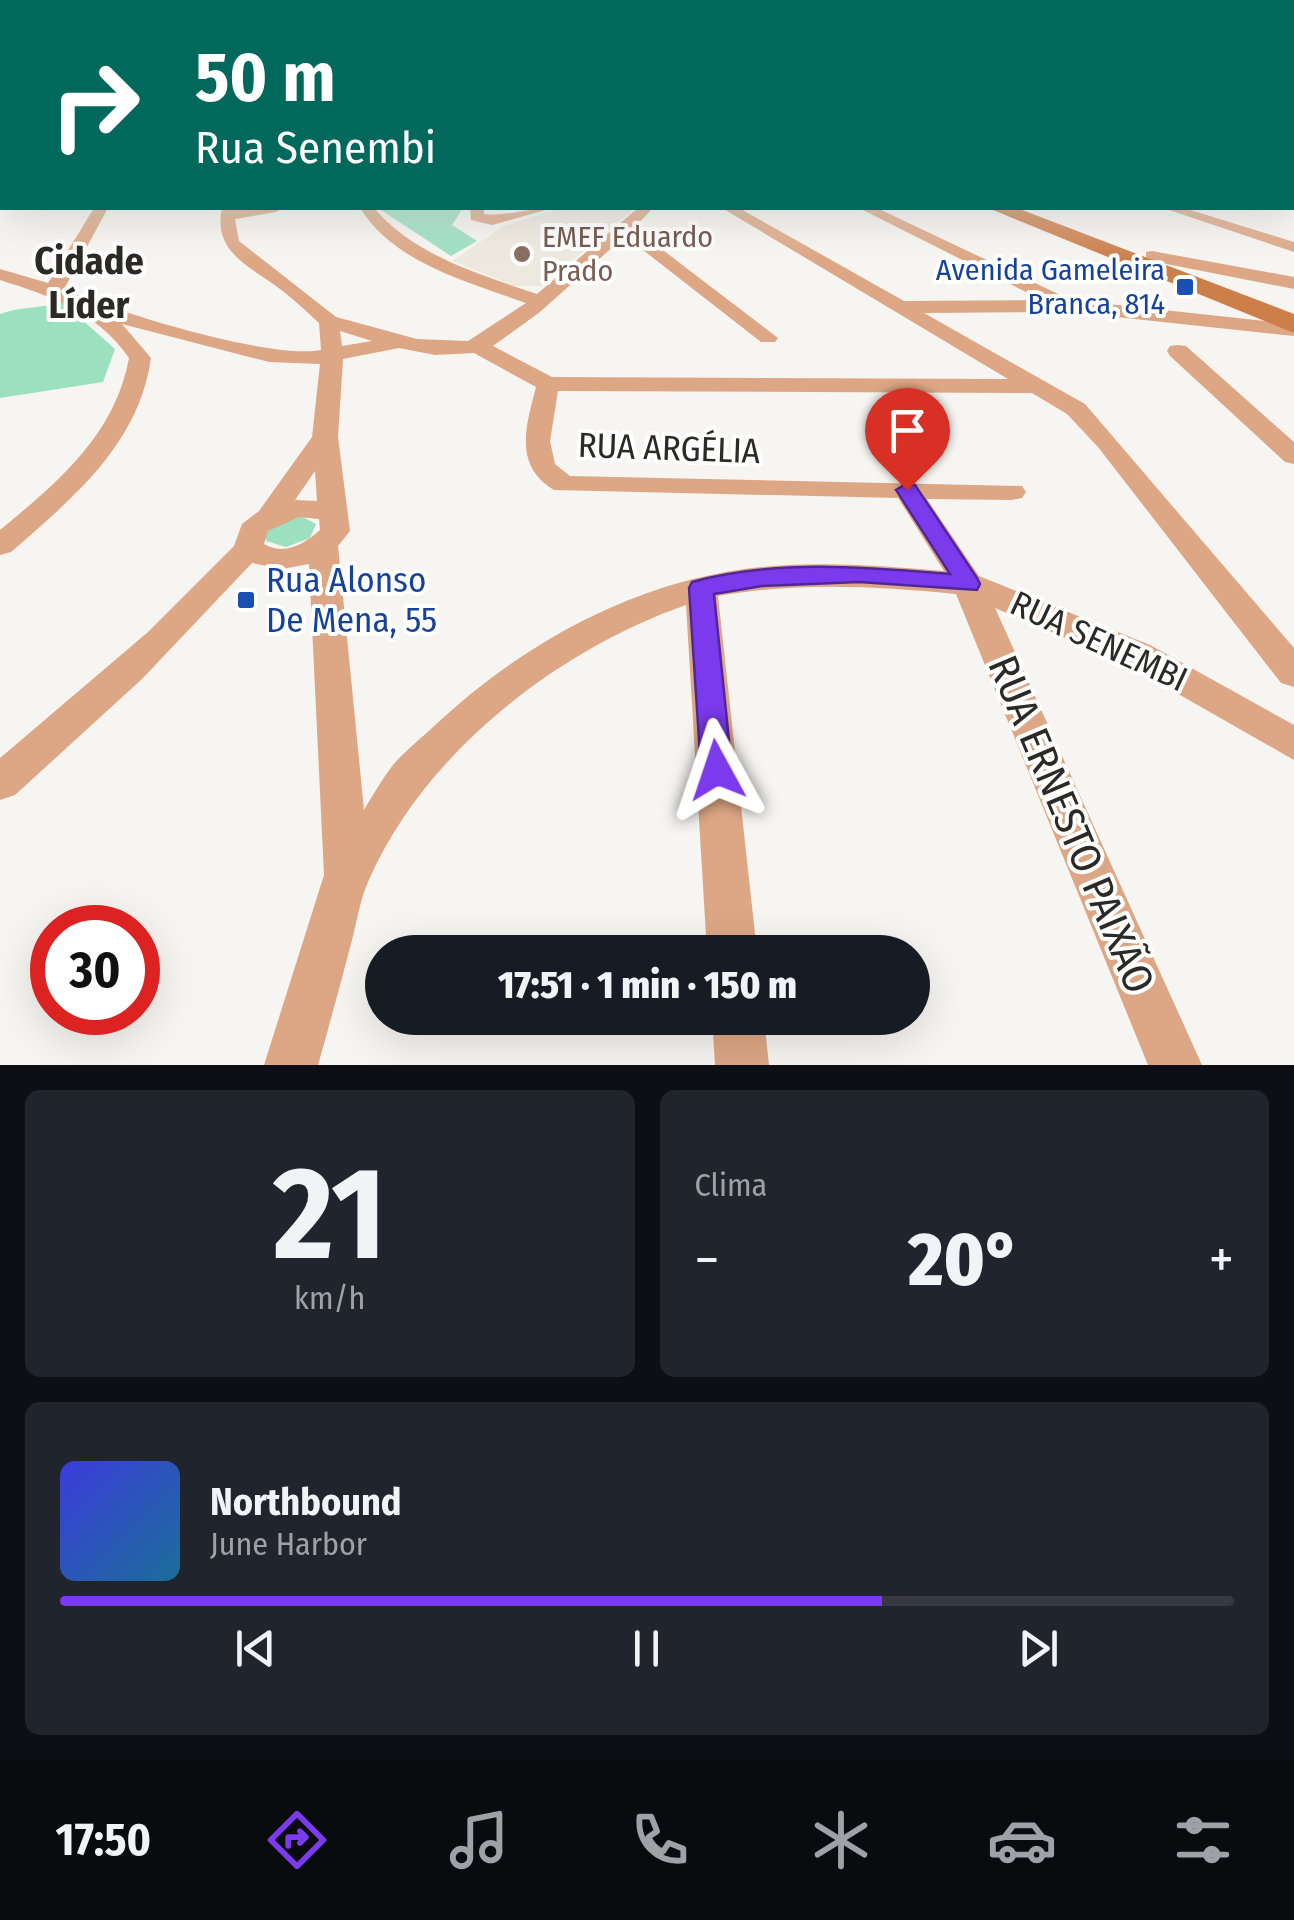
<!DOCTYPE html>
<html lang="pt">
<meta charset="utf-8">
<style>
:root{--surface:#171b24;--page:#20242c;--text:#f1f3f6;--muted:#9ea1a6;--line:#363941;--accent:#7c3aed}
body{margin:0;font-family:"Fira Sans Condensed",sans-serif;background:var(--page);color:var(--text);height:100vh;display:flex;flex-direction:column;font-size:38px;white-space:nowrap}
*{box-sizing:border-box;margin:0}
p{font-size:32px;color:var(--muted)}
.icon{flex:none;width:55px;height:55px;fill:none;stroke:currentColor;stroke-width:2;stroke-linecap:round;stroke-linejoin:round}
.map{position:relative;height:1065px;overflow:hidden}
.side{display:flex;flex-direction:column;gap:25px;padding:25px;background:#0d0f14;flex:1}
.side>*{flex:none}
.banner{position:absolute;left:0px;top:0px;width:1295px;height:210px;box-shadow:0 10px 40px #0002;background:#00695c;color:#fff;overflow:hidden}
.speed{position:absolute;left:30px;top:905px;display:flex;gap:20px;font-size:50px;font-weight:700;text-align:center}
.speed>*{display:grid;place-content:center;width:130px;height:130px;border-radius:50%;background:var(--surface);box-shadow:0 10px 40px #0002;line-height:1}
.speed .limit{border:15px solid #d22;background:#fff;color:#111}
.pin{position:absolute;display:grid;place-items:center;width:85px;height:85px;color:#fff;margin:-102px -42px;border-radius:50% 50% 50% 0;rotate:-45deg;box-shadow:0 0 10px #0007}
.pin .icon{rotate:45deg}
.me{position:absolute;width:110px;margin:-55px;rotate:355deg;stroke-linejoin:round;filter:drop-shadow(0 0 8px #0008)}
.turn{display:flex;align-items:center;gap:35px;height:210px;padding:0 30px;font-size:45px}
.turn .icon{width:130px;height:130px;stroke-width:2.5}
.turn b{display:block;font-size:70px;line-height:85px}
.big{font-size:75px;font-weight:800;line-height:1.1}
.side .tile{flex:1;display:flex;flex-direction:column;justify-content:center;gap:15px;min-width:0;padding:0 35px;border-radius:15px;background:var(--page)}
.side .dial{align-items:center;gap:0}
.dial b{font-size:130px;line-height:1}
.song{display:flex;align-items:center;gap:30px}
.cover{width:120px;height:120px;border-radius:15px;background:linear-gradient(135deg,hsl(240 70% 55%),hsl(200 70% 35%))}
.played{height:10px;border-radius:5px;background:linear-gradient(90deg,var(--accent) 70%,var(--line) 70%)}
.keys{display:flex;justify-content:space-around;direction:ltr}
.heat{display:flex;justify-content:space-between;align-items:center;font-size:55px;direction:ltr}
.side .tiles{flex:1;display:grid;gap:25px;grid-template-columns:1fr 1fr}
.tile:last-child{grid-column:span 2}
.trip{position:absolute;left:365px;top:935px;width:565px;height:100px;border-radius:50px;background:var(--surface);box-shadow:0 10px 40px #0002;font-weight:800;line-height:100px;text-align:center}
.menu{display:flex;height:160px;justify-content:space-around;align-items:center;background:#090b0e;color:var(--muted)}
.menu .icon{width:70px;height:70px}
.menu .active{color:var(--accent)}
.menu b{font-size:45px;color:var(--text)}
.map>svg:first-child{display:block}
.built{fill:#ede9de}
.green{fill:#9ce0c0}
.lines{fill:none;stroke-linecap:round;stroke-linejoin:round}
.minor{fill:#dda785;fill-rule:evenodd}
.secondary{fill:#cd7f4a;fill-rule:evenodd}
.route{fill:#7c3aed;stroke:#51269a;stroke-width:2.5}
.education-dot{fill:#8d6e63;stroke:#fff;stroke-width:4}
.transit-dot{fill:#1a4fb4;stroke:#fff;stroke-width:4}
.labels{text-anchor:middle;stroke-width:8;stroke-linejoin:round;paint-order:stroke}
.far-education-label{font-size:30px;fill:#785e54;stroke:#fff;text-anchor:start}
.far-transit-label{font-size:30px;fill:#164399;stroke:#fff;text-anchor:end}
.street-label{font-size:35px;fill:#2b2a29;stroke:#fff}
.transit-label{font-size:35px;fill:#164399;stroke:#fff;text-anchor:start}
.far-district-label{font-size:38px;font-weight:bold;fill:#2b2a29;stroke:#fff}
.near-street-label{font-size:42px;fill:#2b2a29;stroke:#fff}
</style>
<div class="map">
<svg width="1294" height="1065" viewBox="0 0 1294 1065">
<rect width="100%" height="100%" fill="#f6f5f1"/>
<!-- built -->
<path class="built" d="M563,208H635L542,286H515L452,261L504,226Z"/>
<!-- green -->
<path class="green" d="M378,208H463L452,225L477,241L451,256Z
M62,302L115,349L103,382L0,398V314C22,306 39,309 62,302Z
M301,516L316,524L310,538L286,547L266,541V532L277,522Z"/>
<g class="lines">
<!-- minor -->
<path class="minor" d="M0,126H2V132H0Z
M1292,134H1294V141H1292Z
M1292,157L1294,158V166L1292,165Z
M94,208H108L64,289C112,311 271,360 321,350L319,323C305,310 291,297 276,286C245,264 213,250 222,208H283L276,212L235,219L239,241L336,317L417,339L468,341L526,303C468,282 394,263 360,208H374C415,256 479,274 537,294L638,208H653L634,228L778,338L775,342H761L625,236L540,312L493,346L552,377L1008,379L722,208H739L904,301L1042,300L859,208H877L1071,300L1294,324V336L1070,312L924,313L1085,404L1294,648V687L1281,683L1098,447L1067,414L1032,393L558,391L550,441L555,464L570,476L1022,486L1026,492L1022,498L1012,500L927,499L979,576L1150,645L1294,725V760L1124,663L995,608L1202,1065H1148L956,594C875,586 798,582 718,596L757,952H707L686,605C557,650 423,754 368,882C360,900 357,921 352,940C341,982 330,1023 318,1065H264L324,875L309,564L282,569L252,563L142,679L15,795L0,800V758L148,632L234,546L242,524L259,511L312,437L320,364L269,362L122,324L151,358C139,444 73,498 11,552L0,555V530C58,482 115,435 129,358C96,311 53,297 0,280V269L48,283ZM340,331L372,341L342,346ZM399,348L435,355L474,353L536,387C526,426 513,465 554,490L898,498L944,571C883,566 822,561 761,567C636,580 522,643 432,728C419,740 404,752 393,765C382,779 373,795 364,810L338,546L350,531L338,437L343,359ZM315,471L317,501L295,500ZM299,517L319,519L320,530C304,544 285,556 264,544L268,531Z
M470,208H484V214C506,217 531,207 553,208L492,225L471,220Z
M1163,208H1184L1294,242V252Z
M1152,251L1294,277V289L1146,260V252Z
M1178,345L1186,346L1294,442V464L1285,462L1170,356L1167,351L1170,346Z
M712,1018H764L769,1065H715Z"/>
<!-- secondary -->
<path class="secondary" d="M988,208H1017L1294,314V333Z"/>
</g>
<!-- sky -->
<linearGradient id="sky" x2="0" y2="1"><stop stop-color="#78baf0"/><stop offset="0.43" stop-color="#fbfaf9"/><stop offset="1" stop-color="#fbfaf9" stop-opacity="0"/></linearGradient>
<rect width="1294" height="260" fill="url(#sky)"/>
<!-- route -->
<path class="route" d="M907,483L915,485L977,578L980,584L977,590L859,582L762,586L714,594L732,770L728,780L717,783L706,780L701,770L689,588L692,582C776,559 865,567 950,574L896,490Z"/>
<!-- markers -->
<circle class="education-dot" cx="522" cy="254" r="10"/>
<g class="transit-dot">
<rect x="1175" y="277" width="20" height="20" rx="5"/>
<rect x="236" y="590" width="20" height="20" rx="5"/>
</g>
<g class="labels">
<!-- far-education labels -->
<g class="far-education-label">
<text x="542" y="247">EMEF Eduardo<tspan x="542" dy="34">Prado</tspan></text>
</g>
<!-- far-transit labels -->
<g class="far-transit-label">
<text x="1165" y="280">Avenida Gameleira<tspan x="1165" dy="34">Branca, 814</tspan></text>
</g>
<!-- street labels -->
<g class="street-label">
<text transform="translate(669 448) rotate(2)" y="12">RUA ARGÉLIA</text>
<text transform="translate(1099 641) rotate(25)" y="12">RUA SENEMBI</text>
</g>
<!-- transit labels -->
<g class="transit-label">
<text x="266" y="592">Rua Alonso<tspan x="266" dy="40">De Mena, 55</tspan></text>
</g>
<!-- far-district labels -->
<g class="far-district-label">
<text x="89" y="274">Cidade<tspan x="89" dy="44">Líder</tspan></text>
</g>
<!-- near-street labels -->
<g class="near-street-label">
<text transform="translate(1072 824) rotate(67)" y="15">RUA ERNESTO PAIXÃO</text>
</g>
</g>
</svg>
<div class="speed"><div class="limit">30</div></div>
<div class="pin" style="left:907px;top:490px;background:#d93025"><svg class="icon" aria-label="arrive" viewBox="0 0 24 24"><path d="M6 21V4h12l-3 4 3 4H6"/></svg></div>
<svg class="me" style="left:717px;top:770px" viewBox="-20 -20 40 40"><path d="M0-17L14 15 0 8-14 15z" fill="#7c3aed" stroke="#fff" stroke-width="4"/></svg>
<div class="trip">17:51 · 1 min · 150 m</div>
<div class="banner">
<div class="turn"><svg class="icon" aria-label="right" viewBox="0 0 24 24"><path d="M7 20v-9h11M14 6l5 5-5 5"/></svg><div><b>50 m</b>Rua Senembi</div></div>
</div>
</div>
<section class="side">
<div class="tiles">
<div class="tile dial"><b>21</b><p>km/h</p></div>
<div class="tile"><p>Clima</p>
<div class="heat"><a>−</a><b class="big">20°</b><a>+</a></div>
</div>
<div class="tile">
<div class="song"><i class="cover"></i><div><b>Northbound</b><p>June Harbor</p></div></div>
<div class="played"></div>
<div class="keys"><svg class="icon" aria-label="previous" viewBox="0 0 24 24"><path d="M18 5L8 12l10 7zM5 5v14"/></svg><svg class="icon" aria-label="pause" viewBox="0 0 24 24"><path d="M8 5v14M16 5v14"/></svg><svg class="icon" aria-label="next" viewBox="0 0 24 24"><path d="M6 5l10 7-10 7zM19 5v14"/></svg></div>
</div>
</div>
</section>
<nav class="menu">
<b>17:50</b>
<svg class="icon active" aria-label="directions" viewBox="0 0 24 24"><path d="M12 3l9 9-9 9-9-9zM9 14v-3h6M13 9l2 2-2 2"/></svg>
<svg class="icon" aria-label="music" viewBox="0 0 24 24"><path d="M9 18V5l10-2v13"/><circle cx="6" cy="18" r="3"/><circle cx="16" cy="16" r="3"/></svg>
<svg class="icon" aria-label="phone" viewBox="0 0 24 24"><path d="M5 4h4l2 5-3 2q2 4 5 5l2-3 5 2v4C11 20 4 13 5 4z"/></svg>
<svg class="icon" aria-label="climate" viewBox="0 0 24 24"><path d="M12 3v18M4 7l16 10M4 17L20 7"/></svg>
<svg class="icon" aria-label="car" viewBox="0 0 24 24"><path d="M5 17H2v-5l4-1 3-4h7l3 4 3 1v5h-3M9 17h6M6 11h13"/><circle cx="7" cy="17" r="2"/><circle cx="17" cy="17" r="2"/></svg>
<svg class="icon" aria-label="filters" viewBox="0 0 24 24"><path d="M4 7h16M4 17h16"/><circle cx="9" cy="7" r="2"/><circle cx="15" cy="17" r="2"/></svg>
</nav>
